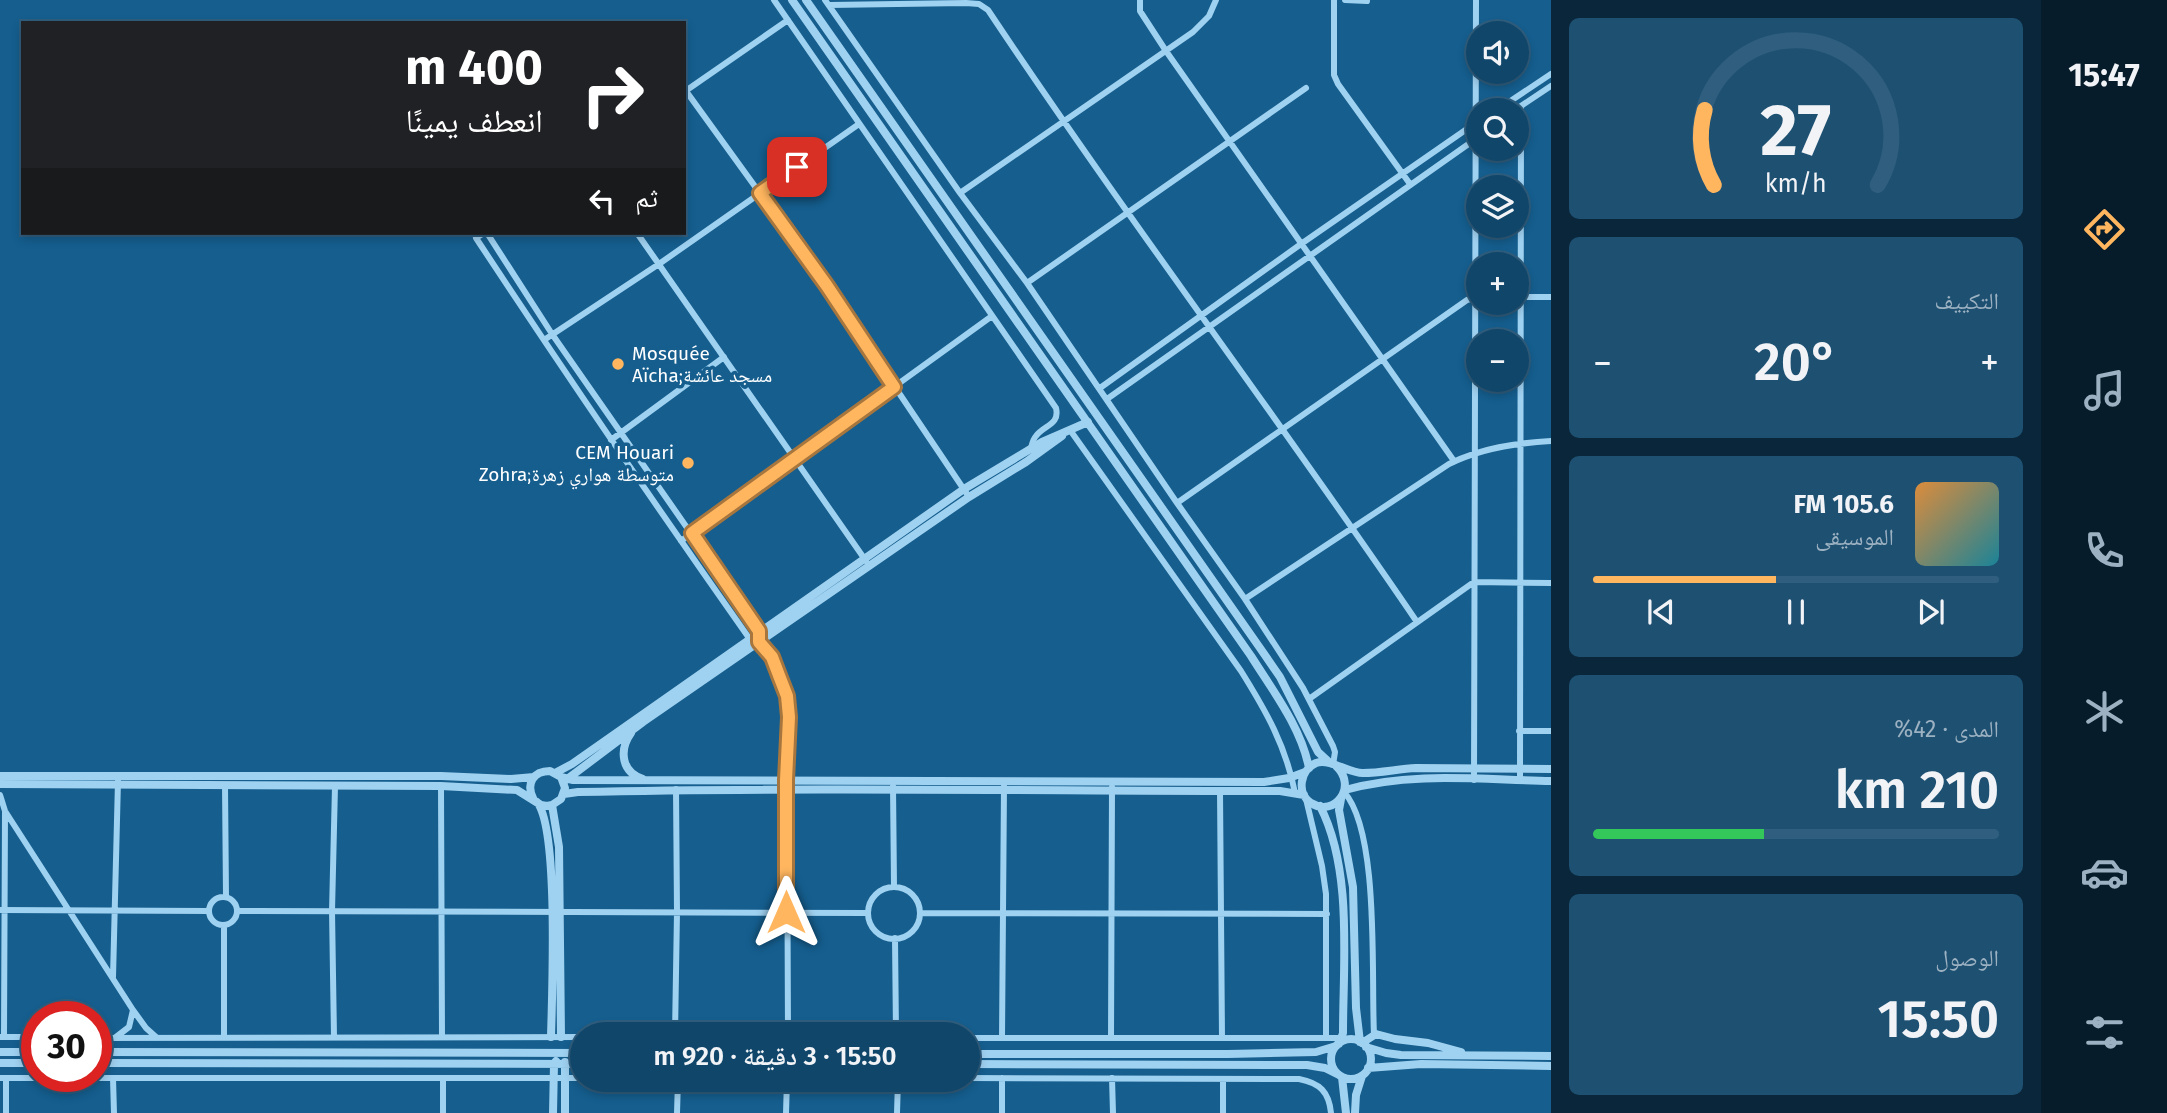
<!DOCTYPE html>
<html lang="ar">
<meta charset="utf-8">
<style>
:root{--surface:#10466a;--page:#1e5072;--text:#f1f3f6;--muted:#9cb1c1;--line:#305e7e;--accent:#ffb65f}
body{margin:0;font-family:"Fira Sans","Noto Naskh Arabic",sans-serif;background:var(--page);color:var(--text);direction:rtl;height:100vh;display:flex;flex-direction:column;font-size:26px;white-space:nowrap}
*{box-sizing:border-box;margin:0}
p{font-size:23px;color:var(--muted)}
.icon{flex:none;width:38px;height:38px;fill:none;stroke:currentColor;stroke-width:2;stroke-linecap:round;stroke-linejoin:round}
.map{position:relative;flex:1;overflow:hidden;direction:ltr}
.panel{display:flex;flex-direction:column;gap:18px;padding:18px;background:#09263a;width:490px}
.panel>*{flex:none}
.banner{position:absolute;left:21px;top:21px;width:665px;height:214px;border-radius:0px;box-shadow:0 4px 10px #0003,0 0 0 2px var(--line);direction:rtl;background:#202124;color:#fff;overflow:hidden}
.fabs{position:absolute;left:1466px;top:21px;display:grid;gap:14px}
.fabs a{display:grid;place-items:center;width:63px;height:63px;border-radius:50%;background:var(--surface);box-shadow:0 4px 10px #0003,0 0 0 2px var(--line);font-size:35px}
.speed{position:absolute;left:21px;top:1001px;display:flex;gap:14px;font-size:35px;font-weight:700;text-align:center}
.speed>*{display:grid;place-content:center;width:91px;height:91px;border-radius:50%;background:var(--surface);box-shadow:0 4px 10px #0003,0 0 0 2px var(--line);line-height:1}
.speed .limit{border:10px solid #d22;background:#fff;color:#111}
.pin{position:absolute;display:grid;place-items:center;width:60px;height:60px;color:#fff;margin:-30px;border-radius:14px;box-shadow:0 4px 10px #0006}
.me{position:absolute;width:77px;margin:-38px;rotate:0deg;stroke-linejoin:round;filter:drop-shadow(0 0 5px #0008)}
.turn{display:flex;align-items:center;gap:24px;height:147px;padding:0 28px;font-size:32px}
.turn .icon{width:91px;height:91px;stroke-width:2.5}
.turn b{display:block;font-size:49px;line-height:60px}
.then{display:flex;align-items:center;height:66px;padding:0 28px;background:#0003;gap:14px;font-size:26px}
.big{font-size:52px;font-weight:600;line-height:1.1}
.panel .widget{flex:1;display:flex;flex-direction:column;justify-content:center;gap:10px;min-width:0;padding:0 24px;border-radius:10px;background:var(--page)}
.panel .dial{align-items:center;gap:0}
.dial svg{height:182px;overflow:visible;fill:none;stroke:var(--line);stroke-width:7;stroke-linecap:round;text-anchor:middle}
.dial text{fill:var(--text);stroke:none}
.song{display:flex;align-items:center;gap:21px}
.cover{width:84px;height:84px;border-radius:10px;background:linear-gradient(135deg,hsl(30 70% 55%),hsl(190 70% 35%))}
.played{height:7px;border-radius:4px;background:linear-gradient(90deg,var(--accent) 45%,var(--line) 45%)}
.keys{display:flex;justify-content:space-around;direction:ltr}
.heat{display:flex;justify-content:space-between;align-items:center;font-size:38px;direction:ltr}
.charge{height:10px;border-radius:5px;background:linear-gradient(90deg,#34c759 42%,var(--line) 0)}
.trip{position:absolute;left:570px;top:1022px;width:410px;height:70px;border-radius:35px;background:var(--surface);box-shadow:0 4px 10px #0003,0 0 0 2px var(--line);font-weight:600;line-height:70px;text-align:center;direction:rtl}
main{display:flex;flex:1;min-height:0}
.dock{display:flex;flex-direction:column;width:126px;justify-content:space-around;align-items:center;background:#061c2a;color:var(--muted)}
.dock .icon{width:49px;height:49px}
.dock .current{color:var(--accent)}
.dock b{font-size:32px;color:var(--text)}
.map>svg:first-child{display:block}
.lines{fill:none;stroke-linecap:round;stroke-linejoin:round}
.minor{stroke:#9fd1f0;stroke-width:6}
.tertiary{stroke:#9fd1f0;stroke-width:8}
.route-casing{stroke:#a6763e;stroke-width:18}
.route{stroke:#ffb65f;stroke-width:12}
.poi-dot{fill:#ffb65f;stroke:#155e8e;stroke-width:2.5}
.labels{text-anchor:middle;stroke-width:7;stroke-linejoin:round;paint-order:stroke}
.poi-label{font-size:19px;fill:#fff;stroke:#155e8e;text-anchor:start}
</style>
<main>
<nav class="dock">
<b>15:47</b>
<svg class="icon current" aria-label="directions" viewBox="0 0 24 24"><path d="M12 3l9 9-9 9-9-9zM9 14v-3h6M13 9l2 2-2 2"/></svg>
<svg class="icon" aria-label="music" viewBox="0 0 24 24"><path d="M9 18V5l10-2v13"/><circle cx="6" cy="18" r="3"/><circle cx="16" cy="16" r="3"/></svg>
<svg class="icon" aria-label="phone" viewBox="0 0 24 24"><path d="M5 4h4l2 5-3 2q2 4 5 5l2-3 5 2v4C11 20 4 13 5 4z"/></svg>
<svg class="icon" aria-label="climate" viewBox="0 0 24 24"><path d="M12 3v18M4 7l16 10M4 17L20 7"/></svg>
<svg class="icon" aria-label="car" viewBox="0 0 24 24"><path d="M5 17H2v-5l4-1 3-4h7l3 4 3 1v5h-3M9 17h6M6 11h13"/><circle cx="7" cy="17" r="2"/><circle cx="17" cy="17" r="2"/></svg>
<svg class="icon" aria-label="filters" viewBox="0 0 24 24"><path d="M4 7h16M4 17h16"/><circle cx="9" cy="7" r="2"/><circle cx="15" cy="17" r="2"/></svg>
</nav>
<section class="panel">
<div class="widget dial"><svg viewBox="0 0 100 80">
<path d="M14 69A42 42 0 1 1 86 69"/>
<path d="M14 69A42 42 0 0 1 10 36" stroke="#ffb65f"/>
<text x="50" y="56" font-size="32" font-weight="700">27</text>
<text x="50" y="72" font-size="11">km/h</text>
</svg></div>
<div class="widget"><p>التكييف</p>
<div class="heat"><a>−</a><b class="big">20°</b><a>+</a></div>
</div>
<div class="widget">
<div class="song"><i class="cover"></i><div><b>105.6 FM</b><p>الموسيقى</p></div></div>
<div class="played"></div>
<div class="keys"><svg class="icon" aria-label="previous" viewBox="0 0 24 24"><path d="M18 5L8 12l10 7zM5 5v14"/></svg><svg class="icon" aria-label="pause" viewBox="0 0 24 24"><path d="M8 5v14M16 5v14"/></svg><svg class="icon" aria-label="next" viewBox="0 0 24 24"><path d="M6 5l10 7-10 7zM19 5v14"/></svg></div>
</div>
<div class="widget"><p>المدى · 42%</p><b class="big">210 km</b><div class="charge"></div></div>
<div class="widget"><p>الوصول</p><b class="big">15:50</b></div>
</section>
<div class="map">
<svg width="1551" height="1113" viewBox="0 0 1551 1113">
<rect width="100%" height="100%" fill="#155e8e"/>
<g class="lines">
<!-- minor -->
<path class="minor" d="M774,0L1056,408C1060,425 1044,425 1036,436C1033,439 1032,444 1031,448
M825,0L960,193L1027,283L1177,503L1245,599L1303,688L1333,746L1335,752L1333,765
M1140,0V11L1166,51L1454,461
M1334,0V75L1338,84L1410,184
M1345,0L1367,1
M829,5L966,3L979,4L988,10C1126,217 1277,416 1417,622
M686,91L827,286L969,497
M684,92L788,20
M1497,110L1551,74
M1515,110L1551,86
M960,193L1193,32L1209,16L1216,0
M484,233L476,238C565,373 656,506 749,638L754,640
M487,233L552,334L759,631V636
M637,233L866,561
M1027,283L1306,88
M1519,297H1551
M544,340L659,264L859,124
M1100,388L1301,244L1477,122
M1107,399L1477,138
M1070,430L1241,671C1266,711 1286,746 1295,793
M611,440L724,357
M1177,503L1467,300L1478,297
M681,541L992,316
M1245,599L1449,464C1481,448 1516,443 1551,441
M759,642C772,658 783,677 787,698C792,727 786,755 787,783C788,867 787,951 788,1034
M1309,699L1474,582L1551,583
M1519,731H1551
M1474,780L1476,0
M1520,780L1521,106
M225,785L226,897
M441,786L442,1037
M893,786L894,886
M1220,791L1222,1038
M1344,792C1380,832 1371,978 1374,1034
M0,795L5,811L133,1010
M1306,799L1322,866L1326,894V1038
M868 913a26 26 0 1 1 52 0a26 26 0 1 1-52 0Z
M209 911a14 14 0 1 1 28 0a14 14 0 1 1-28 0Z
M0,910L209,911
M238,911L868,913
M921,913L1327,914
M224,926V1038
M895,938L896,1034
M113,977L118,781
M675,1034L677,912L676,789
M0,1037H37
M4,1037L5,812
M116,1037L129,1027L133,1010L146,1028L156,1037
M334,1037L332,911L335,786
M96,1038L583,1037
M968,1038H1341L1348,1040
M1002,1038L1004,786
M1111,1038L1112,787
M0,1078H583
M113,1078L114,1113
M968,1078L1299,1079C1320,1083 1329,1092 1331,1113
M1002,1078V1113
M1112,1078L1113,1113
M1223,1079V1113
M6,1113V1078
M443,1113V1078
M677,1113L678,1080
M786,1113L787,1080
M897,1113L898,1080"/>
<!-- tertiary -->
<path class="tertiary" d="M792,0L1251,656C1273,691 1301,727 1309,768
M806,0L1260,648L1280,677L1318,752L1330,763
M631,733C619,750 621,772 643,779
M1336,766C1358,786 1335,818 1311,803C1296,793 1300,770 1316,763C1330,758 1348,773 1363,773C1380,773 1398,769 1416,768C1461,768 1506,769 1551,769
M555,773L572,764L964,489L1042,442L1088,422
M0,776H441L511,779L534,777
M561,777L573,780L1264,782L1289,778L1305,772
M566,780L643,722L969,497L1026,462L1062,436
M0,784L441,786L517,790L541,805L547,806L552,805L561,799L565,788L561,777L550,771C533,771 526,784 533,798
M1345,790C1412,771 1482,780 1551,781
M564,794L578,792C812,787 1046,791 1280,791L1304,795
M1341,799L1339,810L1353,887L1356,1008L1360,1042
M537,802C559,829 552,995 551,1037
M552,805L559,847L561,1037
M1320,806C1353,870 1343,962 1343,1033L1339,1044
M1331 1059a20 20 0 1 1 40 0a20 20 0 1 1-40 0Z
M1362,1043L1376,1034L1395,1039L1428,1043L1461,1052
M1366,1047L1386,1053L1401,1055L1551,1056
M0,1052H37
M96,1052L583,1053
M968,1054H1228L1316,1052L1336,1046
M565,1062V1113
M0,1063H37
M96,1063L583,1064
M968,1064L1307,1065L1325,1068L1339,1075
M1368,1068L1421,1064L1551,1066
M1342,1077L1346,1113
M553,1113L554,1064L556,1061
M1355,1113L1356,1095L1362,1076"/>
</g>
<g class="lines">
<!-- route casing -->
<g class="route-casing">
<path id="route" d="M786,912V780L789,717L787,696L780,678L772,657L759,642V631L692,533L894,387L827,286L760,193L797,167"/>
</g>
<!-- route -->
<use href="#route" class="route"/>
</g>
<!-- markers -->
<g class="poi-dot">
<circle cx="618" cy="364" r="7"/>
<circle cx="688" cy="463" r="7"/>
</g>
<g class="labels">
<!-- poi labels -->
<g class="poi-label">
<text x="632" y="360">Mosquée<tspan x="632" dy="22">Aïcha;مسجد عائشة</tspan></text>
<text x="674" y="459" text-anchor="end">CEM Houari<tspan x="674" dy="22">Zohra;متوسطة هواري زهرة</tspan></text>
</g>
</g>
</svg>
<div class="fabs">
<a><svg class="icon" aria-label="sound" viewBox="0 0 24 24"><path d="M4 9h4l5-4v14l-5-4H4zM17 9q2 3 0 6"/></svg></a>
<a><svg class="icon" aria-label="search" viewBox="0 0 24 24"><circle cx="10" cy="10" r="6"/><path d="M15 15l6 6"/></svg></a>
<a><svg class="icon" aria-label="layers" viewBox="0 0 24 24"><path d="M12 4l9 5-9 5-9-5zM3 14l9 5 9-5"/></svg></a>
<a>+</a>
<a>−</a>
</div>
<div class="speed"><div class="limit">30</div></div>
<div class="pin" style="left:797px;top:167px;background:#d93025"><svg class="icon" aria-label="arrive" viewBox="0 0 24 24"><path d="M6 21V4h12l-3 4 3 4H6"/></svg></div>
<svg class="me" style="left:786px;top:912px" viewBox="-20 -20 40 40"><path d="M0-17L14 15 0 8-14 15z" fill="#ffb65f" stroke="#fff" stroke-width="4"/></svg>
<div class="trip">15:50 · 3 دقيقة · 920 m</div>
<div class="banner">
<div class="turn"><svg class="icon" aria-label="right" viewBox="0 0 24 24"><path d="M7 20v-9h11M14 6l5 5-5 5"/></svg><div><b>400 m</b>انعطف يمينًا</div></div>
<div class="then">ثم<svg class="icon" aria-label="left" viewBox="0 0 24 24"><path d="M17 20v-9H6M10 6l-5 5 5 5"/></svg></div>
</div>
</div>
</main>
